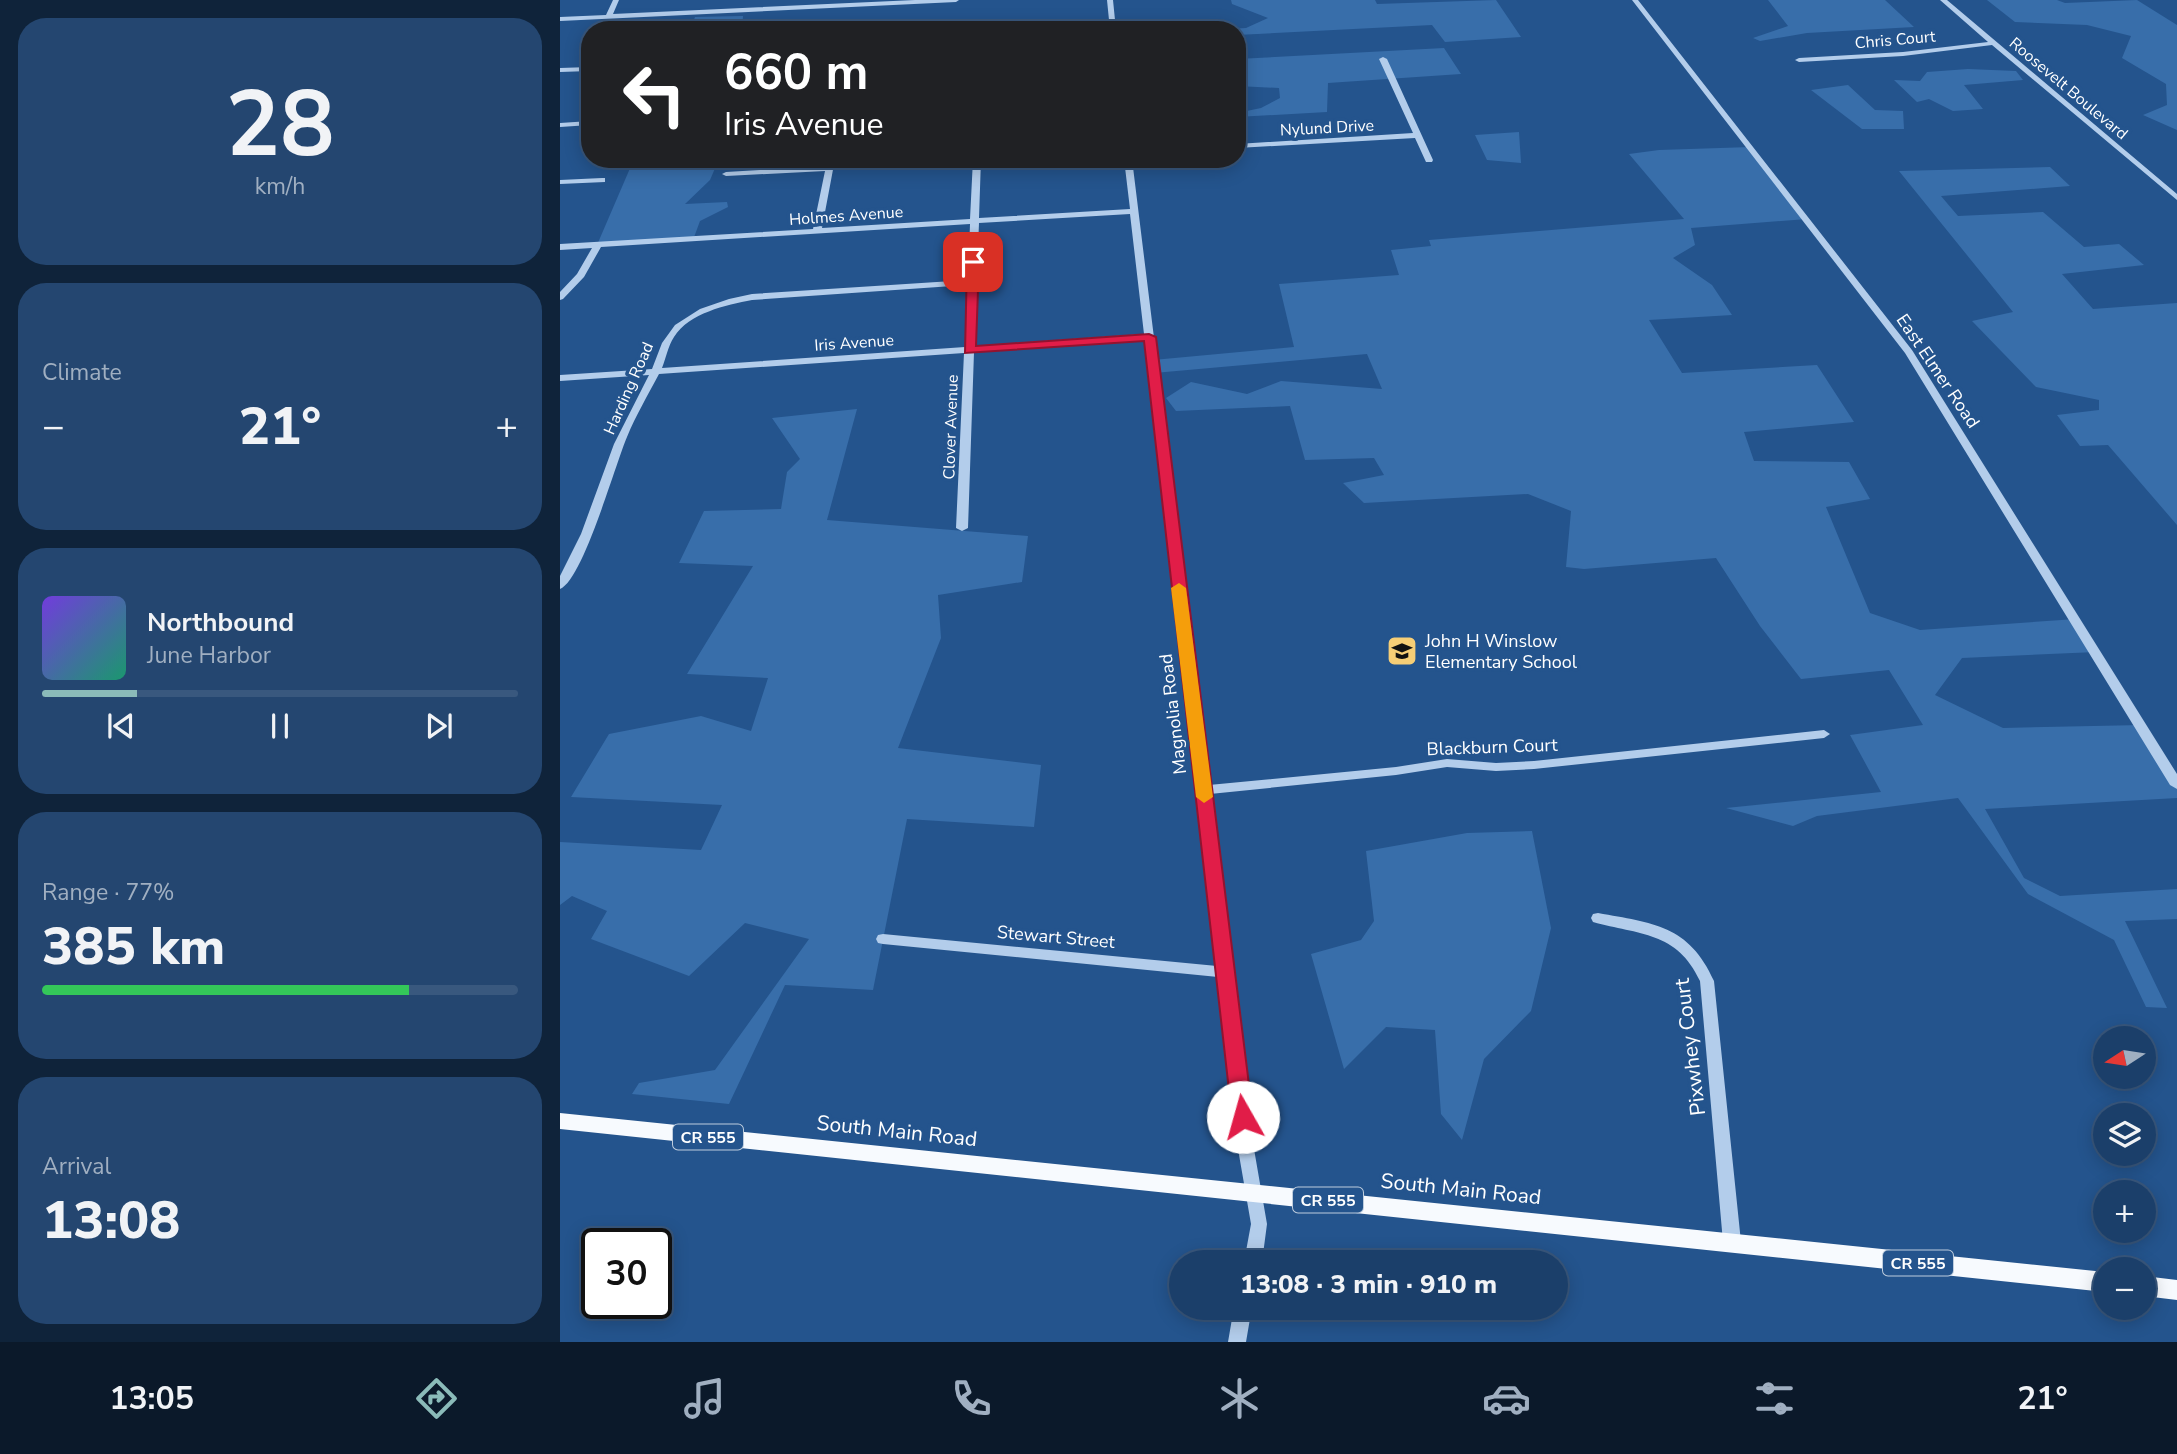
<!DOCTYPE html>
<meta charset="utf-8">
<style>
:root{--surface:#1b3f6a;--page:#244670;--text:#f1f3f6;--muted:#a0afc1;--line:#39587e;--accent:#8bbbb9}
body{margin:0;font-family:"Nunito Sans",sans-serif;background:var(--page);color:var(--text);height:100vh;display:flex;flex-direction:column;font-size:26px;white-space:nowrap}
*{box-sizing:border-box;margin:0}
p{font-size:23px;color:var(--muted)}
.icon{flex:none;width:38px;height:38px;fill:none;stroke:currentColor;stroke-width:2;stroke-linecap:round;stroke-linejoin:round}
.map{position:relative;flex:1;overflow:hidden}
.sheet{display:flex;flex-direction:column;gap:18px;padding:18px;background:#0f233a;width:560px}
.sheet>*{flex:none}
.guide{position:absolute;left:21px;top:21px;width:665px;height:147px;border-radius:28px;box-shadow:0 4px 18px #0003,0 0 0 2px var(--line);background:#202124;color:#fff;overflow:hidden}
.needle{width:46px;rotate:258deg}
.controls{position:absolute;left:1533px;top:1026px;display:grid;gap:14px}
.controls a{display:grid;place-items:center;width:63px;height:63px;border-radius:50%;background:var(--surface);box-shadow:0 4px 18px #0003,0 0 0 2px var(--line);font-size:35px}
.speed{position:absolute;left:21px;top:1228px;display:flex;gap:14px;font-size:35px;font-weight:700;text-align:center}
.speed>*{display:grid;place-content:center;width:91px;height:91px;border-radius:50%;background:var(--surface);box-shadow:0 4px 18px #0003,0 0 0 2px var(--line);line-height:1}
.speed .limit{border:4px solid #111;border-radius:10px;background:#fff;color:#111}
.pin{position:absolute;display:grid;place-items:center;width:60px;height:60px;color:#fff;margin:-30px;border-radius:14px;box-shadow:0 4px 10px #0006}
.me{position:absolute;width:77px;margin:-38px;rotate:353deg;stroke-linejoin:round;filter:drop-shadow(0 0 5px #0008)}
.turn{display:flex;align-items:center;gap:24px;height:147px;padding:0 28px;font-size:32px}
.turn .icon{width:91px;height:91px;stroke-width:2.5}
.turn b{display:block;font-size:49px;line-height:60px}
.big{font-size:52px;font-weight:800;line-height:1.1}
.sheet .widget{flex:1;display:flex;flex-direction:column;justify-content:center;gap:10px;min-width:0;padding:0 24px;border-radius:28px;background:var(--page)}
.sheet .dial{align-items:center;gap:0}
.dial b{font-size:91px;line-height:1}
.song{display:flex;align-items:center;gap:21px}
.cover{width:84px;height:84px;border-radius:10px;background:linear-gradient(135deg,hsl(260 70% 55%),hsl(160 70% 35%))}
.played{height:7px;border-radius:4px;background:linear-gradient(90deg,var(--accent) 20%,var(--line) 20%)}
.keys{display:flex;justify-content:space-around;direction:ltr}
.heat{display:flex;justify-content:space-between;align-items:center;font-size:38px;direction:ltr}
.charge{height:10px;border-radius:5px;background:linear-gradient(90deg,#34c759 77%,var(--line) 0)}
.trip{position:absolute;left:609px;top:1250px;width:399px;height:70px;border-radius:35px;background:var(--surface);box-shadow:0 4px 18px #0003,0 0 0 2px var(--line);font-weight:800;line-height:70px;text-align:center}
.menu{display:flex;height:112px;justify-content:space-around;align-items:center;background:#0b192a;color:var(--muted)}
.menu .icon{width:49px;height:49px}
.menu .active{color:var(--accent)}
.menu b{font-size:32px;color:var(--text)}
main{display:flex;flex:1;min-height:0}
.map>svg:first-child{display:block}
.green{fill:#386eaa}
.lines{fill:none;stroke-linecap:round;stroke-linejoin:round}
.minor{fill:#b3cdeb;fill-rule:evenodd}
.major{fill:#f7fafe;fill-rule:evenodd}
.route{fill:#e11d48;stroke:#92132f;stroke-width:2}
.slow{fill:#f59e0b}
.labels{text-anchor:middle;stroke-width:7;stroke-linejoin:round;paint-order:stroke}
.far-street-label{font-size:16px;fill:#fff;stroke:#24548d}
.shield{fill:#24548d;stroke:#bdccdd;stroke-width:2}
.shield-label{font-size:16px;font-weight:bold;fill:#fff}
.street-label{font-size:18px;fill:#fff;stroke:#24548d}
.poi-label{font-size:18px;fill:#fff;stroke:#24548d;text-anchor:start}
.near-street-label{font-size:21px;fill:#fff;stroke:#24548d}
</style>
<main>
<section class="sheet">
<div class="widget dial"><b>28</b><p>km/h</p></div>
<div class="widget"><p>Climate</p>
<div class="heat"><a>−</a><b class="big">21°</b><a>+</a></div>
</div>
<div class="widget">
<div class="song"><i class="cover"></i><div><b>Northbound</b><p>June Harbor</p></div></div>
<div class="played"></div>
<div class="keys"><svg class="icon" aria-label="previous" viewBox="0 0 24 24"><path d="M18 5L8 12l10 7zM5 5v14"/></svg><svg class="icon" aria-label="pause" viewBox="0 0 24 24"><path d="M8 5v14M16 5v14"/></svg><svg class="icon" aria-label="next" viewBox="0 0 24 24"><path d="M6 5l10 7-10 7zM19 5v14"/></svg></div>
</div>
<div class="widget"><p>Range · 77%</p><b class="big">385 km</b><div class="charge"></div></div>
<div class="widget"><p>Arrival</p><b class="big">13:08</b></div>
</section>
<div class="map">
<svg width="1617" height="1342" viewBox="0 0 1617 1342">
<rect width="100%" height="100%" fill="#24548d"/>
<!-- green -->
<path class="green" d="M671,0H815L817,4L936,0L961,37L885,42L872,25L677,35V30H650L686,28L708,18L672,4Z
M1208,0H1325L1354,27L1247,33L1200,41L1193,38L1228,26Z
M1427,0H1497L1505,3L1577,0L1617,25V130L1583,115L1607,105L1606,84L1562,58L1571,36L1527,25L1455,22Z
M183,16L182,30H130L135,17Z
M884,48L901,74L768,83L767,112L677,117V113L701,108L720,98L719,88L677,86V59Z
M1408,69L1456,71L1463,80L1404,85L1423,109L1393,111L1369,99L1357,102L1334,80L1360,81L1367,72Z
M1288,85L1315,110L1343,111L1344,129H1302L1251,90Z
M959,132L961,163L927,160L915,135Z
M1191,147L1247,219L1131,228L1135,245L1113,258L1152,285L1172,315L1089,320L1122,373L1257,365L1294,422L1184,432L1194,461L1289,462L1310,499L1266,507L1310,613L1360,630L1516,619L1536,652L1402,658L1375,695L1443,728L1582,725L1617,779V798L1425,809L1464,878L1500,896L1617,889V919L1565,921L1607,1008L1586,1007L1554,940L1468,894L1398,798L1257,816L1233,826L1166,808L1321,792L1290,735L1363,725L1329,670L1241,679L1200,626L1156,558L1024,569L1006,567L1011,511L968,494L804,503L783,483L824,475L814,458L745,460L730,406L616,411L606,398L631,382L687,394L721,381L822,389L807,354L594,373L593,360L734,347L719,284L839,275L831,250L871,246L869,240L1124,219L1069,154L1099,150Z
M74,159H159L150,180L125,204L167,202L168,207L140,221L133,240L37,245Z
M1490,167L1510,186L1381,196L1398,216L1483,212L1524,247L1559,244L1584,265L1502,274L1533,309L1617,303V525L1548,445L1520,446L1497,415L1539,410V400L1476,387L1412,321L1453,312L1339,171Z
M297,409L267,520L468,536L462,582L378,595L381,638L338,748L481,765L474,827L347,819L313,990L225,985L169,1104L72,1094L79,1083L155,1070L249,939L185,923L129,976L31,939L47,911L12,896L0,905V842L141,850L162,805L11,797L49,734L141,716L191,731L208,678L127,674L193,566L119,563L144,511L221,509L227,472L240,459L212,418Z
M972,831L991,928L971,1011L924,1059L902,1140L881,1114L875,1030L826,1027L784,1069L751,954L801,940L814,921L806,851L907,833Z"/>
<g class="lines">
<!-- minor -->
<path class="minor" d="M53,0H59L53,14L355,0H399L396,2L0,21V17L46,15Z
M547,0H553L556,30H550Z
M1072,0H1078L1352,350L1617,774V789L1610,785L1345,353Z
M1380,0H1387L1617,194V200L1432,45L1343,56L1239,62L1235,60L1239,58L1343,52L1428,42Z
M823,57L827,59L873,160L872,162H866L855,138L677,148V144L853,133L819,59Z
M30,67V71L0,72V68Z
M30,121V125L0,127V123Z
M267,159H275L262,228L410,219L413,159H421L419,218L570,209L564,159H572L649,785L836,767L887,759L936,763L974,761L1264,730L1270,734L1264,738L974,769L936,771L887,767L836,775L650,794L694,1149L707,1224L702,1262H684L691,1224L678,1149L658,977L323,944L318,943L316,939L318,935L323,934L657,966L585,340L414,352L408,528L402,531L396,528L404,353L99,374C88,395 76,415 67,437C55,465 23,580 0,589V576L21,534L54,444L89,375L0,381V375L92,369L102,343L115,325L140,309L169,299L192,294L408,280L410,224L41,247L24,277L3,299L0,300V292L17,274L32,248L0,250V244L253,229L265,171L166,176L162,174L166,172L266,166ZM570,214L584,334L414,346L419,223ZM407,285L405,347L102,368C106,358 108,346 114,337C129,313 166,305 192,300Z
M42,178H45V182L0,184V180Z
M1038,913C1093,923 1129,925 1154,981L1181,1242L1178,1247L1172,1249L1166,1247L1163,1242L1140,981C1117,931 1079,935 1033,922L1031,918L1033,914Z
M674,1307H692L686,1342H668Z"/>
<!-- major -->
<path class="major" d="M0,1113L1545,1272V1292L0,1129Z
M1584,1276L1617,1280V1300L1584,1296Z"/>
</g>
<!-- route -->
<path class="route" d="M413,258L419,262L416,346L589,334L596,337L693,1117L690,1123L683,1125L675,1123L672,1117L584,341L405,353L407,262Z"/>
<!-- slow -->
<path class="slow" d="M619,583L626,588L653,797L644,803L636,797L611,588Z"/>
<!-- icons -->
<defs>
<g id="school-square" transform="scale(1.575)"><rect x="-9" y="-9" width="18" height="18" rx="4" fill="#f6ce76" stroke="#24548d"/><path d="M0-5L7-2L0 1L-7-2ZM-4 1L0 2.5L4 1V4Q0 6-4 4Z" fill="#111"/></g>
</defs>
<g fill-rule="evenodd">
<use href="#school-square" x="842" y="651"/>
</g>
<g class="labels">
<!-- far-street labels -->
<g class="far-street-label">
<text transform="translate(1335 39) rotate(-5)" y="6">Chris Court</text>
<text transform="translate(1509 88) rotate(40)" y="6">Roosevelt Boulevard</text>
<text transform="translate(767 127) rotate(-3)" y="6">Nylund Drive</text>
<text transform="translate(286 215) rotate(-4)" y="6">Holmes Avenue</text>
<text transform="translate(294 342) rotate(-4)" y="6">Iris Avenue</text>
<text transform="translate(68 388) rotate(-66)" y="6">Harding Road</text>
<text transform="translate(390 427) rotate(-88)" y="6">Clover Avenue</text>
</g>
<!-- shield labels -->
<g class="shield">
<rect x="113" y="1124.5" width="70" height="25" rx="5"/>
<rect x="733" y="1187.5" width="70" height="25" rx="5"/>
<rect x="1323" y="1250.5" width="70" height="25" rx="5"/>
</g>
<g class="shield-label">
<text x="148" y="1143">CR 555</text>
<text x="768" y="1206">CR 555</text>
<text x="1358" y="1269">CR 555</text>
</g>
<!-- street labels -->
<g class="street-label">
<text transform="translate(1378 371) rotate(56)" y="6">East Elmer Road</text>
<text transform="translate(613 714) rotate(-97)" y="6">Magnolia Road</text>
<text transform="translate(932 747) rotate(-2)" y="6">Blackburn Court</text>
<text transform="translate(496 937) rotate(5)" y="6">Stewart Street</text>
</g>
<!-- poi labels -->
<g class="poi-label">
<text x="865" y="647">John H Winslow<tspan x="865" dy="21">Elementary School</tspan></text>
</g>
<!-- near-street labels -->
<g class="near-street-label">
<text transform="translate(1130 1047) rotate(-97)" y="7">Pixwhey Court</text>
<text transform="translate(337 1131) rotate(6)" y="7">South Main Road</text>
<text transform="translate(901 1189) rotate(6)" y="7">South Main Road</text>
</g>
</g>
</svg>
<div class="controls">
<a><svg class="needle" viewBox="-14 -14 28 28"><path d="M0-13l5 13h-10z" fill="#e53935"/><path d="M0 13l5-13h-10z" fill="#a0afc1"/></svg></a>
<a><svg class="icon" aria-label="layers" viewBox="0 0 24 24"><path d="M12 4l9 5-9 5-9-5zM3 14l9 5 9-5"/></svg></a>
<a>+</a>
<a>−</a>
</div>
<div class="speed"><div class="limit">30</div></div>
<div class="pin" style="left:413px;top:262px;background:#d93025"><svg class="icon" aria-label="arrive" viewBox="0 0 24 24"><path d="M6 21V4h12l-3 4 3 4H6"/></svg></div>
<svg class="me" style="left:683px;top:1117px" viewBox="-20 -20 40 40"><circle r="19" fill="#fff"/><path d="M0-13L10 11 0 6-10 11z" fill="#e11d48"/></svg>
<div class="trip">13:08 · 3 min · 910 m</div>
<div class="guide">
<div class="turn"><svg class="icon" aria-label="left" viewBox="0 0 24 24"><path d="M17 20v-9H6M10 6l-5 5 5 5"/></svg><div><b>660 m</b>Iris Avenue</div></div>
</div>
</div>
</main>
<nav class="menu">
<b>13:05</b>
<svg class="icon active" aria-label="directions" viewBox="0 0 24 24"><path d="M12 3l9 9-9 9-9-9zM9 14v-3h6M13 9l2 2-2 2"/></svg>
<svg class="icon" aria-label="music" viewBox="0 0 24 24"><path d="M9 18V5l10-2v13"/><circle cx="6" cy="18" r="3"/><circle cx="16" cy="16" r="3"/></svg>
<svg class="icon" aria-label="phone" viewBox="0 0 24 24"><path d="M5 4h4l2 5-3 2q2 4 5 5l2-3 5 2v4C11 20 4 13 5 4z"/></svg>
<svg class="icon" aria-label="climate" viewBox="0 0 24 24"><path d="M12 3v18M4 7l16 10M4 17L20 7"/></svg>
<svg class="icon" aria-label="car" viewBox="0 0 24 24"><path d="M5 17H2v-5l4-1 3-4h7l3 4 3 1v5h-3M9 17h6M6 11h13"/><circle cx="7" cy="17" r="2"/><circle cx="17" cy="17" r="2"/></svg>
<svg class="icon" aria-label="filters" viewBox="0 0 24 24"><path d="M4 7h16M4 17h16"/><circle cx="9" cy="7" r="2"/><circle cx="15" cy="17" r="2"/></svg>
<b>21°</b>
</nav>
